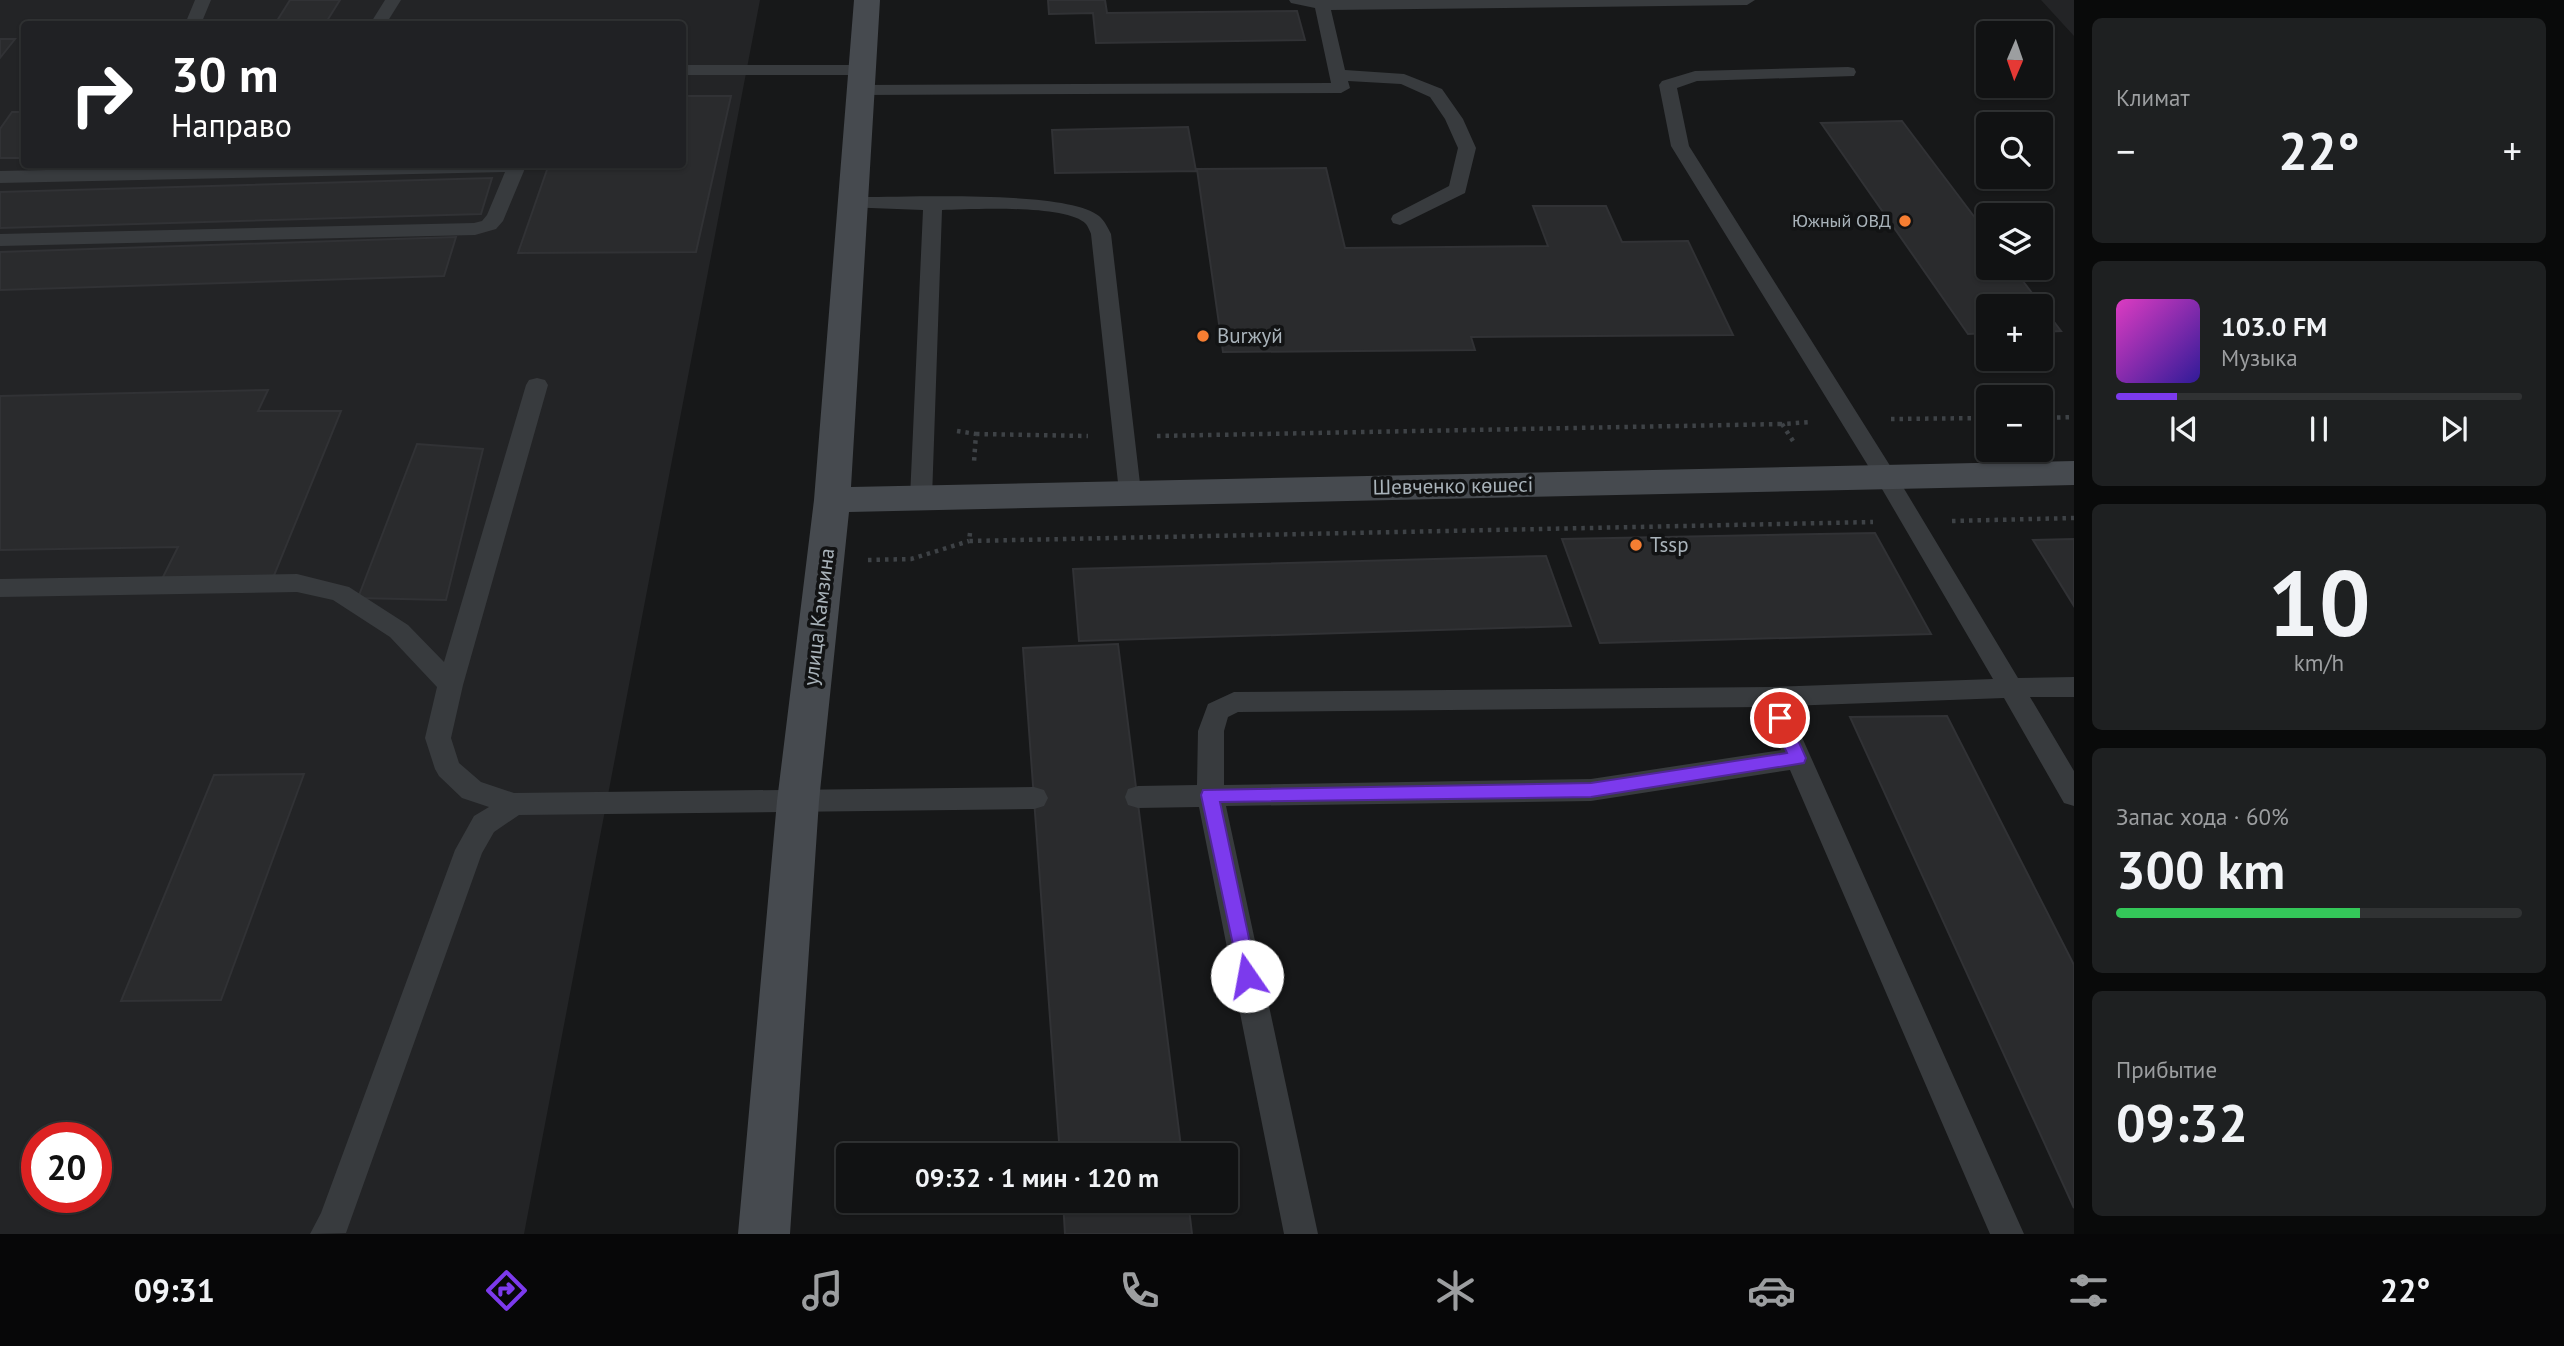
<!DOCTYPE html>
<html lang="ru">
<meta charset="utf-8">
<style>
:root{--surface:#111213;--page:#1e2021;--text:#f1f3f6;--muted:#9c9ea0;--line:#303233;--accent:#7c3aed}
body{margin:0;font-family:"PT Sans",sans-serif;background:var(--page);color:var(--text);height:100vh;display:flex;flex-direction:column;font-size:26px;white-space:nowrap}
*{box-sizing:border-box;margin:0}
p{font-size:23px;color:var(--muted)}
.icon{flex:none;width:38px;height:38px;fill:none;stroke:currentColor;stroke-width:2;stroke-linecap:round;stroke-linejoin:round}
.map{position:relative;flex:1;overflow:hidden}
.side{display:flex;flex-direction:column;gap:18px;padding:18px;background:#090a0a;width:490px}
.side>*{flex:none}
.banner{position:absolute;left:21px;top:21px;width:665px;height:147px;border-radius:7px;box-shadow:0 2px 5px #0004,0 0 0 2px var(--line);background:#202124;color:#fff;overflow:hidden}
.needle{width:46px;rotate:182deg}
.buttons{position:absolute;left:1976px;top:21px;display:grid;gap:14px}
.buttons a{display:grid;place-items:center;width:77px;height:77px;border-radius:7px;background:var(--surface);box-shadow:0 2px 5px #0004,0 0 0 2px var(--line);font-size:35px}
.speed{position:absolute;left:21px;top:1122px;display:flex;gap:14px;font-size:35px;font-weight:700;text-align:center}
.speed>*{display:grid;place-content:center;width:91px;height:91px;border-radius:50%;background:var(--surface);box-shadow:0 2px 5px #0004,0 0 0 2px var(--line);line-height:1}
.speed .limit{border:10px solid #d22;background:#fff;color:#111}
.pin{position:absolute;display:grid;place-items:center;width:60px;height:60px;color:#fff;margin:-30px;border:4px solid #fff;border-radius:50%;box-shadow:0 2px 7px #0007}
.me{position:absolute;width:77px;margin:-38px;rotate:348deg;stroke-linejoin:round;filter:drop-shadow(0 0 5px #0008)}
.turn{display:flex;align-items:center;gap:24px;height:147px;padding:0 35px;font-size:32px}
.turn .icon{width:91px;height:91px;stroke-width:2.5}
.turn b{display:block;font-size:49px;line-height:60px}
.big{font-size:52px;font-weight:700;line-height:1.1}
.side .widget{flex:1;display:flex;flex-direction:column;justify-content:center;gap:10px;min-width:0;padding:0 24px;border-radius:10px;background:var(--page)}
.side .dial{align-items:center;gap:0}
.dial b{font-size:91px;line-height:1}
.song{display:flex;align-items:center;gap:21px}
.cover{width:84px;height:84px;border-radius:10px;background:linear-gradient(135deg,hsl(310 70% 55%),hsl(250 70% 35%))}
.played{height:7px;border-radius:4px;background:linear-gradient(90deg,var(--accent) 15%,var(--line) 15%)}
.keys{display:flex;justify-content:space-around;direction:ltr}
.heat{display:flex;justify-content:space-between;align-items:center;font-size:38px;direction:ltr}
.charge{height:10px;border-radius:5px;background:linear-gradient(90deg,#34c759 60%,var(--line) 0)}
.trip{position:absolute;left:836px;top:1143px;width:402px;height:70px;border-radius:7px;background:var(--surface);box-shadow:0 2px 5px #0004,0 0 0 2px var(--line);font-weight:700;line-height:70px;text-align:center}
.dock{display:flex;height:112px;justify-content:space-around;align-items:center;background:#070708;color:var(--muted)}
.dock .icon{width:49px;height:49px}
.dock .selected{color:var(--accent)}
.dock b{font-size:32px;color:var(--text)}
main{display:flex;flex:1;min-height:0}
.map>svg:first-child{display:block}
.built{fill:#232426;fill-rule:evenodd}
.building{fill:#2a2b2d;stroke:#313235;stroke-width:2}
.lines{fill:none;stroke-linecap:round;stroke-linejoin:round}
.path{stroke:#3e4246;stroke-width:4.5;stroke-dasharray:3.5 5;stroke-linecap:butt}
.lane{fill:#383b3e;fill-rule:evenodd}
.secondary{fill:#464a4f;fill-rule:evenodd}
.route{fill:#7c3aed;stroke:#51269a;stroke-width:2}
.poi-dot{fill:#f67e32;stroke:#121314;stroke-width:2.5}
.labels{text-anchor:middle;stroke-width:7;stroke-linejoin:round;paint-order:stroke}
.far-poi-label{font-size:18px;fill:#a9b3ba;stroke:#121314;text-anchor:end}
.poi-label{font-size:21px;fill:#a9b3ba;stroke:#121314;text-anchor:start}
.street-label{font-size:21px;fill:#a9b3ba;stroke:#121314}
</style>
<main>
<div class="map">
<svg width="2074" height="1234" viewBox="0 0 2074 1234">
<rect width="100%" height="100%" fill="#171819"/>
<!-- built -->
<path class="built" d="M0,0H760L524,1234H0ZM24,24H682V164H24ZM37,1138H96V1197H37Z
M2041,0H2074V36Z"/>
<!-- building -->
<path class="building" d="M290,0H340L325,24H275Z
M1048,0H1105L1107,13L1297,11L1305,40L1096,43L1093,13L1049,14Z
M0,39H15L0,58Z
M682,96H731L696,252L518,253L549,164H682Z
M12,112H24V158H0V129Z
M1902,121L1988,235V268H2013L2061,331L2040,332V306H1988V333L1968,334L1821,123Z
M1188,127L1196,171L1055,173L1052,130Z
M1326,168L1345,248L1548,246L1533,206H1606L1622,242L1688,241L1733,335L1471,337L1475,350L1223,352L1197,169Z
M492,178L481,214L0,228V192Z
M456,237L444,276L0,290V252Z
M268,390L258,411H341L273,578L162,579L178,547L0,550V396Z
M417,444L483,449L446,600L358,598Z
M1875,533L1931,634L1600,643L1562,539Z
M2074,539V606L2033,540Z
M1546,556L1571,626L1079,641L1073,569Z
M1118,644L1182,1155H1060L1023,648Z
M1947,716L2074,965V1208L1850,717Z
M304,774L221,1000L121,1001L214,775Z
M1063,1200H1188L1192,1234H1065Z"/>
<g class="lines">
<!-- path -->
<path class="path" d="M2040,418L2074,417
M1891,419L1988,418
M957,431L976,434L974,462
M976,434L1088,436
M1157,436L1782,424
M1793,441L1782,424L1812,422
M1952,521L2074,518
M970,533L969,541L1873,522
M868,560L911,559L969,541"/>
<!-- lane -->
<path class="lane" d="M195,0H211L201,24H185Z
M385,0H401L386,24H370Z
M1289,0H1755L1747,5L1331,10L1345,70L1404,74L1442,89L1463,119L1476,148L1465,193L1400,225L1393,223L1391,219L1393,215L1449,186L1458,148L1445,119L1430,97L1401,84L1348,81L1350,88L1341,93L861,95L852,90L861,85L1331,83L1315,8L1291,3Z
M682,65H862L870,70L862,75H682Z
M1848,67L1854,68L1856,72L1854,76L1697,81L1677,88L1689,146L1894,472L2018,678L2074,677V697H2030L2074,771V806L2064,803L2004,698L1788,706L2024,1234H1990L1790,770L1591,801L1226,806L1318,1234H1284L1199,807L1138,808L1128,805L1125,797L1128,789L1138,786L1197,785L1198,731L1208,704L1234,692L1771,687L1993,679L1875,477L1671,146L1659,85L1662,81L1695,71ZM1762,707L1781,750L1591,779L1224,785V731L1228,717L1238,712Z
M329,164L526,166L503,221L496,229L475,235L0,246V234L474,223L482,221L487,215L505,172L0,183V171Z
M852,197C900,198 1067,189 1099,216C1104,220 1108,228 1111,234L1141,492L1138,497L1130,500L1122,497L1119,492L1091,234C1091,233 1087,225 1086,224C1067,204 971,209 942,210L932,498L929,504L921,506L913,504L910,498L923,210L845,207L843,203L845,199Z
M537,378L545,380L548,385L463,685L451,738L459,763L481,782L514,793L1034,787L1044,790L1048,798L1044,806L1034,809L519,815L494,832L482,853L346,1233L310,1234L321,1213L455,850L474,816L489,807L462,798L439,776L435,769L425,738L437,687L390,637L333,600L297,592L0,597V579L297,574L349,587L408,625L444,662L526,385L529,380Z"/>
<!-- secondary -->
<path class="secondary" d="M854,0H880L851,487L2074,461V485L849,512L819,801L790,1234H738L777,801L814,500Z"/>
</g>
<!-- route -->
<path class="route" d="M1780,711L1786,713L1788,718L1806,758L1804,763L1591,797L1220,802L1257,976L1254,982L1247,984L1241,982L1201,795L1203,790L1591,783L1787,753L1771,718L1774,713Z"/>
<!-- markers -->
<g class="poi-dot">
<circle cx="1905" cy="221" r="7"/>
<circle cx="1203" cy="336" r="7"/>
<circle cx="1636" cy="545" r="7"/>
</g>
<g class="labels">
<!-- far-poi labels -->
<g class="far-poi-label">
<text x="1891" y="227">Южный ОВД</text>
</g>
<!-- poi labels -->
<g class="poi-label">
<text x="1217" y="343">Burжуй</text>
<text x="1650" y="552">Tssp</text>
</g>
<!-- street labels -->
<g class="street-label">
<text transform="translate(1453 486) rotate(-1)" y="7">Шевченко көшесі</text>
<text transform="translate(819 617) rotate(-83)" y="7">улица Камзина</text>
</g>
</g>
</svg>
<div class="buttons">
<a><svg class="needle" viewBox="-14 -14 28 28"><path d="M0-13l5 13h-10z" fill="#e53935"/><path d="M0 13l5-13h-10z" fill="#9c9ea0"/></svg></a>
<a><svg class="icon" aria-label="search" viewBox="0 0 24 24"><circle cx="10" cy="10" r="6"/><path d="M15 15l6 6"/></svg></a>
<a><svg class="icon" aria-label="layers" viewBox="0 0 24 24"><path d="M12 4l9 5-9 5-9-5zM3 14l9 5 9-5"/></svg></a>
<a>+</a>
<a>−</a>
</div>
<div class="speed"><div class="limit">20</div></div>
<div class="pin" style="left:1780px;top:718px;background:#d93025"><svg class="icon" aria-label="arrive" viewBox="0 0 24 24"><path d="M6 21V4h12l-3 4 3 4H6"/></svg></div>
<svg class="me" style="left:1247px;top:976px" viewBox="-20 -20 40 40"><circle r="19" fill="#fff"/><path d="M0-13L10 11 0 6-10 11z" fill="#7c3aed"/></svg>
<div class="trip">09:32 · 1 мин · 120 m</div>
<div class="banner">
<div class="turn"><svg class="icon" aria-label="right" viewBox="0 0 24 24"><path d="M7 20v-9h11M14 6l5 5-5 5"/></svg><div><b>30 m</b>Направо</div></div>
</div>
</div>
<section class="side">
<div class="widget"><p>Климат</p>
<div class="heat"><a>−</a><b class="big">22°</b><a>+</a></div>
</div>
<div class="widget">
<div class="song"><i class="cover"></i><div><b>103.0 FM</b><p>Музыка</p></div></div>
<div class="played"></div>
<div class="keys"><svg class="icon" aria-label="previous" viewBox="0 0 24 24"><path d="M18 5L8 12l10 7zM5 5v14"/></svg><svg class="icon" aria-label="pause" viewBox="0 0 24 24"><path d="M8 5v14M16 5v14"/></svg><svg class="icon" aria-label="next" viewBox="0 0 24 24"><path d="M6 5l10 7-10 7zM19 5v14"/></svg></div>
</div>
<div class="widget dial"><b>10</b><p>km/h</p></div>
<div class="widget"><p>Запас хода · 60%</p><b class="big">300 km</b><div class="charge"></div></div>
<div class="widget"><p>Прибытие</p><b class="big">09:32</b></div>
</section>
</main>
<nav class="dock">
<b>09:31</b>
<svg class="icon selected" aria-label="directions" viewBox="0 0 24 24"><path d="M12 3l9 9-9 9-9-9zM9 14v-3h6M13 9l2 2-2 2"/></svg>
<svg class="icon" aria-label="music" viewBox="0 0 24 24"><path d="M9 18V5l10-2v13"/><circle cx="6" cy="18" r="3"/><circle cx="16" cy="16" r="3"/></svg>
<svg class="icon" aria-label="phone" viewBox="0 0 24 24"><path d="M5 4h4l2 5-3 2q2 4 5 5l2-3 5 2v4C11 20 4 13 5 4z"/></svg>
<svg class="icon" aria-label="climate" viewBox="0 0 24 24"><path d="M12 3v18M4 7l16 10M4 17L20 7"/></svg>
<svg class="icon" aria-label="car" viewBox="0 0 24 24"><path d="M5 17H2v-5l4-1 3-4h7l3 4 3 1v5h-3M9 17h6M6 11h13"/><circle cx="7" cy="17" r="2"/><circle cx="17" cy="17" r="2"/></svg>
<svg class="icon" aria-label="filters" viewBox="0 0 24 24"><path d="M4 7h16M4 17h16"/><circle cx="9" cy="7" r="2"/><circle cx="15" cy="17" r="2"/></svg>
<b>22°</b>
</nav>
